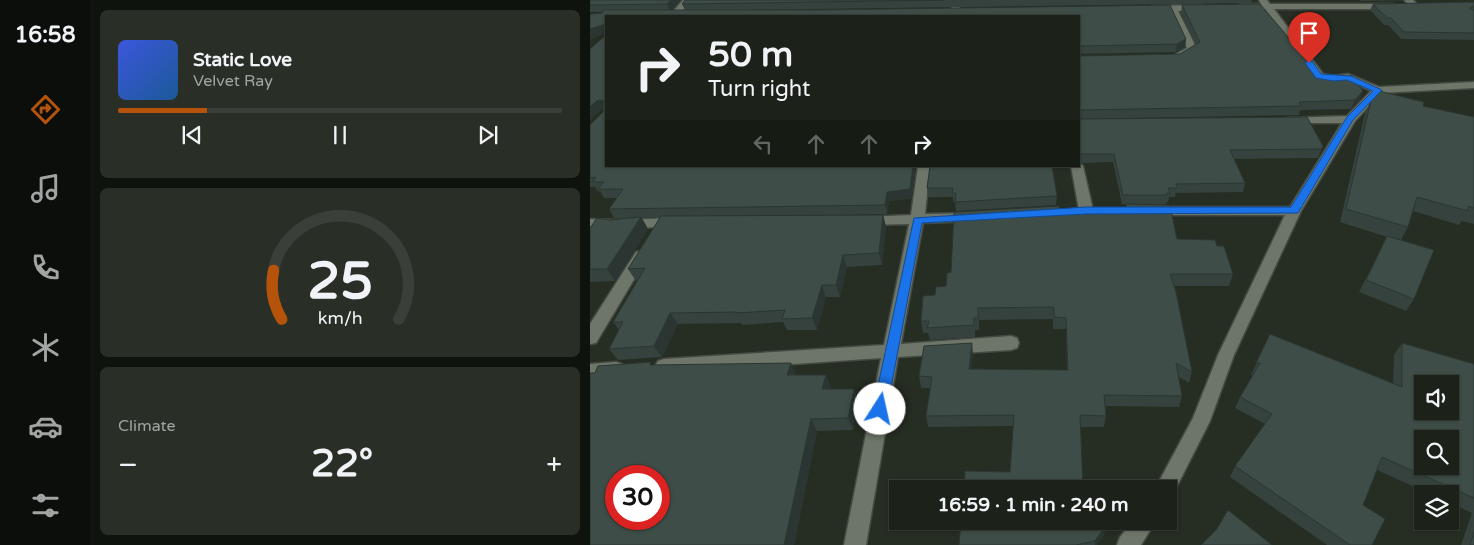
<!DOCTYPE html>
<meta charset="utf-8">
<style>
:root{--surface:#1c221a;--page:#292f27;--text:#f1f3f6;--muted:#a0a4a2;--line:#3a3f39;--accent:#b45309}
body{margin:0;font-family:"Varela Round",sans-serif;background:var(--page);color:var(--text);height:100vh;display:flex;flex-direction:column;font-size:19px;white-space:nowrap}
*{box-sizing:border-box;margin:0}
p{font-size:16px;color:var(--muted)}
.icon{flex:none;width:28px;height:28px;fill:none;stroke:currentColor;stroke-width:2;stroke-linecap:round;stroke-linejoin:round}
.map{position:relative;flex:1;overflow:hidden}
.side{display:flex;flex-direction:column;gap:10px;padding:10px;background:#0f130e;width:500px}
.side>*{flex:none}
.banner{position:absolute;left:15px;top:15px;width:475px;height:152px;border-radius:0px;box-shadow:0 1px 4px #0004,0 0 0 1px var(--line);background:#1c221a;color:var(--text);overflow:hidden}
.tools{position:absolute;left:824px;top:375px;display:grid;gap:10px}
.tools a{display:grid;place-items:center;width:45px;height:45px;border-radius:0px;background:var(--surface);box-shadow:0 1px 4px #0004,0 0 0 1px var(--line);font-size:25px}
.speed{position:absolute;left:15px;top:465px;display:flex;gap:10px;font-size:25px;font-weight:700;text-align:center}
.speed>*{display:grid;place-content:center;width:65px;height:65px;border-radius:50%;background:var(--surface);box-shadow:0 1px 4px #0004,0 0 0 1px var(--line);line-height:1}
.speed .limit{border:8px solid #d22;background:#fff;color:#111}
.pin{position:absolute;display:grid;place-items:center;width:42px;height:42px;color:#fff;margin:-51px -21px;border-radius:50% 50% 50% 0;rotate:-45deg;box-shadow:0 0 5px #0007}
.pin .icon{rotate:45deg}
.me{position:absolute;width:55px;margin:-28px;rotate:10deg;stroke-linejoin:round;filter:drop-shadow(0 0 4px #0008)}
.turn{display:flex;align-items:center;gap:18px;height:105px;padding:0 20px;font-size:22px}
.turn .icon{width:65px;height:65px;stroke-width:2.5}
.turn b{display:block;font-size:35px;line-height:42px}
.lanes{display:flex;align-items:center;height:48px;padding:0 20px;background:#0003;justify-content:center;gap:25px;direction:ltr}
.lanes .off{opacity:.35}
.big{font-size:38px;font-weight:800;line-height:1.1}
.side .tile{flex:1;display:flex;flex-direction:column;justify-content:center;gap:8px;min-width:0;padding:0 18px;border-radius:8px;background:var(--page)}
.side .dial{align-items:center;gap:0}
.dial svg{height:130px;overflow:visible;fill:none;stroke:var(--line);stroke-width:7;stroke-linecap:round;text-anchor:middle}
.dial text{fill:var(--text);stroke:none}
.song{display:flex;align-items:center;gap:15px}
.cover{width:60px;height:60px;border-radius:8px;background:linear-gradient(135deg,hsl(230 70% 55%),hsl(210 70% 35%))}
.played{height:5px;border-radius:2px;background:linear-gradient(90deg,var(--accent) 20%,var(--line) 20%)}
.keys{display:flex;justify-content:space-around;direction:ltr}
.heat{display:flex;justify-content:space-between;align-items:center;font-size:28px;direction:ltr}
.trip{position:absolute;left:299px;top:480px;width:288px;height:50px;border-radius:0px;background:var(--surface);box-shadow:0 1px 4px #0004,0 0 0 1px var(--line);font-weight:800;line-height:50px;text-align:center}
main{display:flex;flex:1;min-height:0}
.menu{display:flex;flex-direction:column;width:90px;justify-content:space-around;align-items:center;background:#0b0e0a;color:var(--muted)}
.menu .icon{width:35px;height:35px}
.menu .current{color:var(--accent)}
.menu b{font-size:22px;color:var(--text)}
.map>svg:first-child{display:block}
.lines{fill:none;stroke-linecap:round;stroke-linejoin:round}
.street-casing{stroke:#444a42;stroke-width:3}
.street{fill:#6e766a;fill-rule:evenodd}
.wall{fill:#35423d}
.shaded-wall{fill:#2b3632}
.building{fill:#3e4d47;stroke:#2b3632;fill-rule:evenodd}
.route{fill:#1a73e8;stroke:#114b97}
</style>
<main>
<nav class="menu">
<b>16:58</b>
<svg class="icon current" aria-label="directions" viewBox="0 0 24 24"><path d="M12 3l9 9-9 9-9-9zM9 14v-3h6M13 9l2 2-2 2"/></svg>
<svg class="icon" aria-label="music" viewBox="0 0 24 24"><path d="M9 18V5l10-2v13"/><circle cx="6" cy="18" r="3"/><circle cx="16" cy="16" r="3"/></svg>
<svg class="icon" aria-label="phone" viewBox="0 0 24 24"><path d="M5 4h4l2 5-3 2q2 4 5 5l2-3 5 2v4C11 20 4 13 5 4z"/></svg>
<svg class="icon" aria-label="climate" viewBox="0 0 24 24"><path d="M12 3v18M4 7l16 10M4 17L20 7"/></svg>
<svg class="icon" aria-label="car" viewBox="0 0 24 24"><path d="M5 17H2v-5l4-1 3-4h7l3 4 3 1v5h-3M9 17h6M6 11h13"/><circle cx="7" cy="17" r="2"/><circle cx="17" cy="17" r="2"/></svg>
<svg class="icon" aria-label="filters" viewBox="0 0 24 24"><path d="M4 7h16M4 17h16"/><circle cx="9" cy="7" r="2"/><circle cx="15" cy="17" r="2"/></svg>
</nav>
<section class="side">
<div class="tile">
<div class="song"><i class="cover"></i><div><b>Static Love</b><p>Velvet Ray</p></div></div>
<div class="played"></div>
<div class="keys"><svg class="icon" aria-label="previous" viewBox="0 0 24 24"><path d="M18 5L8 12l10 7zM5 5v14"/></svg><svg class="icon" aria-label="pause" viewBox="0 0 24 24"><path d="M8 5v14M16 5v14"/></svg><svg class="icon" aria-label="next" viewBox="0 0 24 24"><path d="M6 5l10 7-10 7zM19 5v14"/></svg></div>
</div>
<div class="tile dial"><svg viewBox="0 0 100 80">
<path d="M14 69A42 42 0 1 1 86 69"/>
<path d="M14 69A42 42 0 0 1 9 39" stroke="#b45309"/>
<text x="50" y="56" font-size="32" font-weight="700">25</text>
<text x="50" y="72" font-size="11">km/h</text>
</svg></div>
<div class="tile"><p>Climate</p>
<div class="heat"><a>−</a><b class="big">22°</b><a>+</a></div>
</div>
</section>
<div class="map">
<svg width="884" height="545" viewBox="0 0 884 545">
<rect width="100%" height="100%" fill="#262d22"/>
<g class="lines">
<!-- street casing -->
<g class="street-casing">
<path id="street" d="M93,0H102L88,16H79Z
M362,0H370L369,16H361Z
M669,0H677L680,4H804V8L801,9H684L733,74L743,76L758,74L789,87L884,82V88L791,93L765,121L711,211L644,355L620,421L582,496L578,498V489H565L603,418L628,355L695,215H561L556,214L554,211L556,208L561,207H700L752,123H700L696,122L694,120L696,118L757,116L781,91L757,80L743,82L725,78L675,9L651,10L647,7L651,4H671Z
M814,0H823L829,6L822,8Z
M611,5L614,6V10L588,11L607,49L590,59H584V55L597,48L580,11L561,12L557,9L561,6Z
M489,163L493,166L503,210L501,213H491L489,210L481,166H489Z
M328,166H340L335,214L383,213L388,214L390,217L388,220L383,221L333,223L311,344L421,336L427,338L429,343L427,348L421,350L308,357L276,545H254L291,358L74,373L68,371L65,366L68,361L74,359L294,345L319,224L274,225L269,224L267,221L269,218L274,217L321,215Z
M86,218L91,219L93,222L91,225L27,230L0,227V219L27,220Z
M51,251L56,252L58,256L6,343L0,344V324L46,252Z
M26,362L32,364L35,369L32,374L0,378V364Z
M543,521H566L551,545H527L530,537Z"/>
</g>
<!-- street -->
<use href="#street" class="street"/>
</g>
<!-- wall -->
<path class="wall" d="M0,0H91L81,10H95L92,4L95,0H662L661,3L152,10L596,39L595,47L586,52L489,54V55L16,16V33L0,39L13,12H0Z
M770,0H825L771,1Z
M884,2V40L811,39L798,25H794L780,10L783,4Z
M592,5L731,76L770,100L761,109L710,110L709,115L489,119L733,146L728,158L644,159L655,183L653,192L586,193L585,197H579L578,202H576V204H532L523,162L492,163L489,161V55L490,56L590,54L606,44L591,13Z
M16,35L322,198L299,201L297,214L210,216L293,215L296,227L292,265L257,267L250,297H236L227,330H197L193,322L152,325L151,323L88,324L72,357L28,360L19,349L29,330L23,322L48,280L46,281L38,269L70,218H52L58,229L25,281L0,282V228L19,220L38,218H24L19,209L27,198H14L10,191L8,192L5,187H0V125L13,112V109H12Z
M781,100L833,106L884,117V224L872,221L869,225L823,211L818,227L811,240L824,299L816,311L769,292L797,237L750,222L775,113Z
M340,166L467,196L466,205L366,211L365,202H363V197H338L337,188Z
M536,204L587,239L627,246L643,274L639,286H584L602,372L599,383L589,377L592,396L589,407L515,406L516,416L514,427H490L420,472L423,426L338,427L336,416L340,388H331L329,376L383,354L381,369L477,370L476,329H463V319L389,320V330H385V337L340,340L338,333H333L331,321L345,295L356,286L361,272L469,210H535Z
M680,334L803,383L804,355L812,343L884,364V545H871L882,513L860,503V494H840L787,470L773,505L782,545H737L640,477L645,466L675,424L645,408L650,397L663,375H661Z
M63,365L206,375L241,387L240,389L269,401L263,430L227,431L204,545H0L5,373Z
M514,535L507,545H369Z"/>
<!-- shaded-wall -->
<path class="shaded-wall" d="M81,0H91L80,11L77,4Z
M16,24V33L0,39V29Z
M596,39L595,47L586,52L587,44Z
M773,91L770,100L761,109L765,100Z
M13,100L16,109H12L0,120V107L7,101Z
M323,166H326L322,198L299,201L297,214L295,205L297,192Z
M293,215L296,227L292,265L289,253Z
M51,217L58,229L25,281L17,269Z
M253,255L257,267L250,297L246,285Z
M232,285L236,297L227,330L222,318Z
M80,313L88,324L72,357L64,346Z
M382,343L383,354L380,380L379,369Z
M201,363L206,376L197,375Z
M236,375L241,387L237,402L232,389Z
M264,389L269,401L263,430L258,418Z
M221,419L227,431L204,545H194Z
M518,521H520L514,535L507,545H505V541Z"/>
<!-- building -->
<path class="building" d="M0,0H81L77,4L0,5Z
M95,0H354L92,4Z
M884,2V7H881L880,9L884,10V33L814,32L801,18H797L783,4Z
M670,4L731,76H762L773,91L765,100L709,102L711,106L489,110V55L490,56L590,54L610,42L592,5Z
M580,5L596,39L587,44L489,46V49V16H39L41,15L37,16H16V24L0,29V14L12,13L14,10H228Z
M16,35V166H323L320,189L297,192L295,205L19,209L33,189H8L14,182H2L6,177L0,178V125L13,112V100L7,101L0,107V49Z
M789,91L834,102L833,106L884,117V208L878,206V211L827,197L818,227L756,209L781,100Z
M717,117L733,146L732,149L640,150L655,183L586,184L587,188H578L580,193H577V195H533L524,154H492L489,152V153V118L490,119Z
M340,166H462L467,196L365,202L366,193H362L363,188H337Z
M536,204L580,205L587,239L625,240L627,246H634L643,274H580L586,292L602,372L586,363L592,396L514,395L516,416L490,415L493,489H374L375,471L420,472L424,415L336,416L342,377L329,376L334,346L382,343L379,369L478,370L476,318L464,317V307L388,308V318H384V325L337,328L339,321H331L333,296L345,295L346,287L356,286L357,273L361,272L364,212L469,206V210H537Z
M293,215L289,253L253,255L246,285H232L222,318L192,319L195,310L146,313V312L80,313L64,346L19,349L33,322H23L55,268L38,269L71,216Z
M51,217L17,269H0V228L7,218L19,220Z
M797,236L844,250L824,299L776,280Z
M680,334L812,387V343L884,364V498L792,457L773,505L795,519L782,545H760L645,466L682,414L650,397L670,363H666ZM832,384H860V411H832ZM832,439H860V466H832Z
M61,362L60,365L201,363L197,375H236L232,389H264L258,418L221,419L194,545H0V373H5L8,366ZM26,476H69V519H26Z
M638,510L682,545H611L626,530Z
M371,521H518L516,525L505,541L486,545H369Z
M884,532V545H880Z"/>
<!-- route -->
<path class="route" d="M717,61H722L731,74L761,76L792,90L763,120L708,213L496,214L332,223L297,409L295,413L290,415L285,413L283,409L324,218L496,207H701L757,117L783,91L757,80L743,81L726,78L715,63Z"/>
</svg>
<div class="tools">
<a><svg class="icon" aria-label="sound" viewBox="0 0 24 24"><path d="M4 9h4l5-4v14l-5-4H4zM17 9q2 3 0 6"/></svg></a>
<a><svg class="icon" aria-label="search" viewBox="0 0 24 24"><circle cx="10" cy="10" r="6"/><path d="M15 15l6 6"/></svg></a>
<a><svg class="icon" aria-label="layers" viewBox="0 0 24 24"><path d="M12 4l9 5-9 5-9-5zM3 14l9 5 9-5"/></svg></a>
</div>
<div class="speed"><div class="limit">30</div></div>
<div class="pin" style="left:719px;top:63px;background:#d93025"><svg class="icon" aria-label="arrive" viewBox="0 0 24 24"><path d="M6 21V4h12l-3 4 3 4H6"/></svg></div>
<svg class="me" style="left:290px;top:409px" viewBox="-20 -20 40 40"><circle r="19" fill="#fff"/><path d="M0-13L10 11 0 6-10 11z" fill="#1a73e8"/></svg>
<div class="trip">16:59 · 1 min · 240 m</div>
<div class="banner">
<div class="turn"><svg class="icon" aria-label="right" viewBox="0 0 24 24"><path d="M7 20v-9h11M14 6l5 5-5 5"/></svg><div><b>50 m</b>Turn right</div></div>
<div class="lanes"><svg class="icon off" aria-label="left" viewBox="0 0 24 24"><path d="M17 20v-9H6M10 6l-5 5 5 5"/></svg><svg class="icon off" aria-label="ahead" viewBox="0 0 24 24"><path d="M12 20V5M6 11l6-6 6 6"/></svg><svg class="icon off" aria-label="ahead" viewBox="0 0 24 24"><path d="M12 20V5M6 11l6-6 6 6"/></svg><svg class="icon" aria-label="right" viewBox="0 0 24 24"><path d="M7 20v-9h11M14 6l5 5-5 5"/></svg></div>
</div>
</div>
</main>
